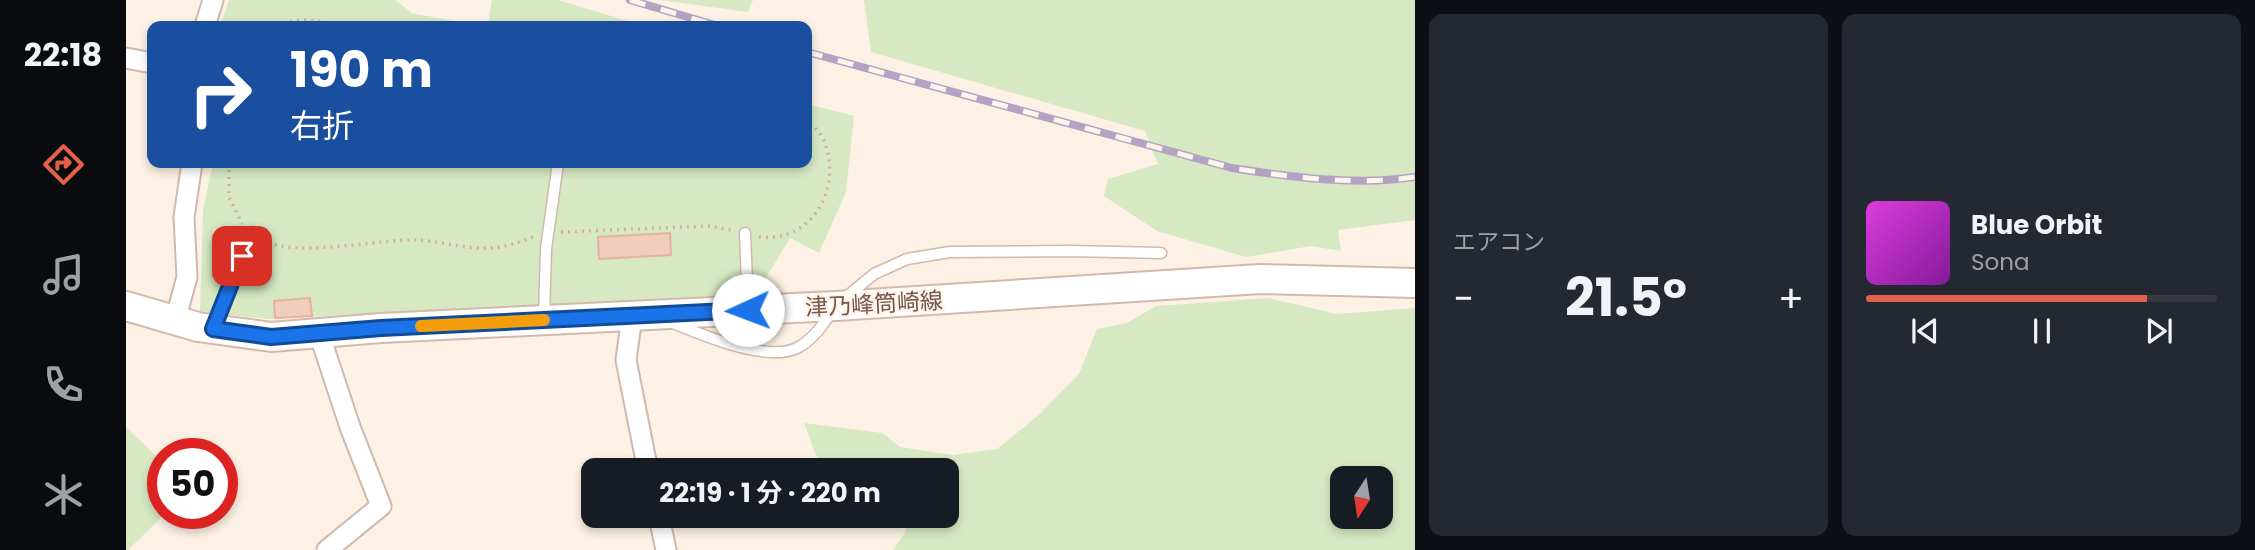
<!DOCTYPE html>
<html lang="ja">
<meta charset="utf-8">
<style>
:root{--surface:#171b24;--page:#242831;--text:#f1f3f6;--muted:#9ea1a6;--line:#363941;--accent:#e5604b}
body{margin:0;font-family:Poppins,"Noto Sans JP",sans-serif;background:var(--page);color:var(--text);height:100vh;display:flex;flex-direction:column;font-size:26px;white-space:nowrap}
*{box-sizing:border-box;margin:0}
p{font-size:23px;color:var(--muted)}
.icon{flex:none;width:38px;height:38px;fill:none;stroke:currentColor;stroke-width:2;stroke-linecap:round;stroke-linejoin:round}
.map{position:relative;flex:1;overflow:hidden}
.panel{display:flex;flex-direction:column;gap:14px;padding:14px;background:#0d0f14;width:840px}
.panel>*{flex:none}
.guide{position:absolute;left:21px;top:21px;width:665px;height:147px;border-radius:14px;box-shadow:0 4px 10px #0003;background:#1a4fa0;color:#fff;overflow:hidden}
.needle{width:46px;rotate:192deg}
.tools{position:absolute;left:1204px;top:466px;display:grid;gap:14px}
.tools a{display:grid;place-items:center;width:63px;height:63px;border-radius:14px;background:var(--surface);box-shadow:0 4px 10px #0003;font-size:35px}
.speed{position:absolute;left:21px;top:438px;display:flex;gap:14px;font-size:35px;font-weight:700;text-align:center}
.speed>*{display:grid;place-content:center;width:91px;height:91px;border-radius:50%;background:var(--surface);box-shadow:0 4px 10px #0003;line-height:1}
.speed .limit{border:10px solid #d22;background:#fff;color:#111}
.pin{position:absolute;display:grid;place-items:center;width:60px;height:60px;color:#fff;margin:-30px;border-radius:14px;box-shadow:0 4px 10px #0006}
.me{position:absolute;width:77px;margin:-38px;rotate:268deg;stroke-linejoin:round;filter:drop-shadow(0 0 5px #0008)}
.turn{display:flex;align-items:center;gap:24px;height:147px;padding:0 28px;font-size:32px}
.turn .icon{width:91px;height:91px;stroke-width:2.5}
.turn b{display:block;font-size:49px;line-height:60px}
.big{font-size:52px;font-weight:700;line-height:1.1}
.panel .card{flex:1;display:flex;flex-direction:column;justify-content:center;gap:10px;min-width:0;padding:0 24px;border-radius:14px;background:var(--page)}
.song{display:flex;align-items:center;gap:21px}
.cover{width:84px;height:84px;border-radius:10px;background:linear-gradient(135deg,hsl(300 70% 55%),hsl(290 70% 35%))}
.played{height:7px;border-radius:4px;background:linear-gradient(90deg,var(--accent) 80%,var(--line) 80%)}
.keys{display:flex;justify-content:space-around;direction:ltr}
.heat{display:flex;justify-content:space-between;align-items:center;font-size:38px;direction:ltr}
.panel .tiles{flex:1;display:grid;gap:14px;grid-template-columns:repeat(2,1fr)}
.trip{position:absolute;left:455px;top:458px;width:378px;height:70px;border-radius:14px;background:var(--surface);box-shadow:0 4px 10px #0003;font-weight:700;line-height:70px;text-align:center}
main{display:flex;flex:1;min-height:0}
.menu{display:flex;flex-direction:column;width:126px;justify-content:space-around;align-items:center;background:#090b0e;color:var(--muted)}
.menu .icon{width:49px;height:49px}
.menu .current{color:var(--accent)}
.menu b{font-size:32px;color:var(--text)}
.map>svg:first-child{display:block}
.green{fill:#d6e9c3;fill-rule:evenodd}
.building{fill:#f1cdbc;stroke:#e3b29d;stroke-width:2}
.lines{fill:none;stroke-linecap:round;stroke-linejoin:round}
.lane-casing{stroke:#cfb9ae;stroke-width:13}
.street-casing{stroke:#cfb9ae;stroke-width:23}
.secondary-casing{stroke:#d2b9ab;stroke-width:32}
.path{stroke:#d6b09f;stroke-width:3.5;stroke-dasharray:2 5;stroke-linecap:butt}
.lane{stroke:#fff;stroke-width:10}
.street{stroke:#fff;stroke-width:19}
.secondary{stroke:#fff;stroke-width:28}
.rail-casing{stroke:#b2a3c5;stroke-width:8}
.rail{stroke:#fff5eb;stroke-width:5;stroke-dasharray:16;stroke-linecap:butt}
.route-casing{stroke:#114b97;stroke-width:18}
.route{stroke:#1a73e8;stroke-width:12}
.slow{stroke:#f59e0b;stroke-width:12}
.labels{text-anchor:middle;stroke-width:5;stroke-linejoin:round;paint-order:stroke}
.street-label{font-size:23px;fill:#74554a;stroke:#fff5eb}
</style>
<main>
<nav class="menu">
<b>22:18</b>
<svg class="icon current" aria-label="directions" viewBox="0 0 24 24"><path d="M12 3l9 9-9 9-9-9zM9 14v-3h6M13 9l2 2-2 2"/></svg>
<svg class="icon" aria-label="music" viewBox="0 0 24 24"><path d="M9 18V5l10-2v13"/><circle cx="6" cy="18" r="3"/><circle cx="16" cy="16" r="3"/></svg>
<svg class="icon" aria-label="phone" viewBox="0 0 24 24"><path d="M5 4h4l2 5-3 2q2 4 5 5l2-3 5 2v4C11 20 4 13 5 4z"/></svg>
<svg class="icon" aria-label="climate" viewBox="0 0 24 24"><path d="M12 3v18M4 7l16 10M4 17L20 7"/></svg>
</nav>
<div class="map">
<svg width="1289" height="550" viewBox="0 0 1289 550">
<rect width="100%" height="100%" fill="#fcf1e4"/>
<!-- green -->
<path class="green" d="M103,0H269L286,13L332,22L335,26H94Z
M366,0H432L518,26H362Z
M534,0H627L622,12Z
M738,0H1289V220L1212,230L1215,251L1185,246L1120,257L1031,231L978,196L982,179L1032,164L1019,131L745,52Z
M681,104L728,116L720,192L693,253L664,238L630,294L141,319L74,311L77,210L87,163H681Z
M1142,298L1211,314L1289,308V550H767L778,534L785,516H821V471H716L690,456L678,423L756,433L774,447L827,455L871,449L914,414L953,374L971,329L1001,323L1030,306ZM1216,478H1255V516H1216Z
M0,427L37,463V513H40L2,550H0Z"/>
<!-- building -->
<path class="building" d="M544,233L545,255L473,259L472,237Z
M184,298L186,316L149,318L148,301Z"/>
<g class="lines">
<!-- lane casing -->
<g class="lane-casing">
<path id="lane" d="M619,233L622,306
M719,298L748,274L781,259L824,252L945,251L1035,253
M418,316L420,249L432,163
M547,323C577,335 643,364 673,347C688,338 697,325 706,311
M89,326L126,232"/>
</g>
<!-- street casing -->
<g class="street-casing">
<path id="street" d="M79,26L87,0
M0,58L26,63
M506,316L500,360L522,471
M49,321L61,277L58,217L66,163
M193,333L224,427L255,506L201,550
M533,516L540,550"/>
</g>
<!-- secondary casing -->
<g class="secondary-casing">
<path id="secondary" d="M0,306L72,327L145,337L255,328L710,306L1134,279L1289,283"/>
</g>
<!-- path -->
<path class="path" d="M151,26C170,17 191,19 211,26
M103,163V197L116,224
M435,232L584,226L605,230
M633,237C687,243 717,187 698,141C695,133 687,126 681,120
M136,239C165,259 253,239 290,240C315,241 342,250 366,248C380,247 393,242 407,237"/>
<!-- lane -->
<use href="#lane" class="lane"/>
<!-- street -->
<use href="#street" class="street"/>
<!-- secondary -->
<use href="#secondary" class="secondary"/>
<!-- rail casing -->
<g class="rail-casing">
<path id="rail" d="M504,0L592,26
M681,52L1106,168C1165,177 1229,186 1289,177"/>
</g>
<!-- rail -->
<use href="#rail" class="rail"/>
</g>
<g class="lines">
<!-- route casing -->
<g class="route-casing">
<path id="route" d="M116,256L87,329L145,337L255,328L622,310"/>
</g>
<!-- route -->
<use href="#route" class="route"/>
<!-- slow -->
<path class="slow" d="M295,326L418,320"/>
</g>
<g class="labels">
<!-- street labels -->
<g class="street-label">
<text transform="translate(748 304) rotate(-3)" y="8">津乃峰筒崎線</text>
</g>
</g>
</svg>
<div class="tools">
<a><svg class="needle" viewBox="-14 -14 28 28"><path d="M0-13l5 13h-10z" fill="#e53935"/><path d="M0 13l5-13h-10z" fill="#9ea1a6"/></svg></a>
</div>
<div class="speed"><div class="limit">50</div></div>
<div class="pin" style="left:116px;top:256px;background:#d93025"><svg class="icon" aria-label="arrive" viewBox="0 0 24 24"><path d="M6 21V4h12l-3 4 3 4H6"/></svg></div>
<svg class="me" style="left:622px;top:310px" viewBox="-20 -20 40 40"><circle r="19" fill="#fff"/><path d="M0-13L10 11 0 6-10 11z" fill="#1a73e8"/></svg>
<div class="trip">22:19 · 1 分 · 220 m</div>
<div class="guide">
<div class="turn"><svg class="icon" aria-label="right" viewBox="0 0 24 24"><path d="M7 20v-9h11M14 6l5 5-5 5"/></svg><div><b>190 m</b>右折</div></div>
</div>
</div>
<section class="panel">
<div class="tiles">
<div class="card"><p>エアコン</p>
<div class="heat"><a>−</a><b class="big">21.5°</b><a>+</a></div>
</div>
<div class="card">
<div class="song"><i class="cover"></i><div><b>Blue Orbit</b><p>Sona</p></div></div>
<div class="played"></div>
<div class="keys"><svg class="icon" aria-label="previous" viewBox="0 0 24 24"><path d="M18 5L8 12l10 7zM5 5v14"/></svg><svg class="icon" aria-label="pause" viewBox="0 0 24 24"><path d="M8 5v14M16 5v14"/></svg><svg class="icon" aria-label="next" viewBox="0 0 24 24"><path d="M6 5l10 7-10 7zM19 5v14"/></svg></div>
</div>
</div>
</section>
</main>
